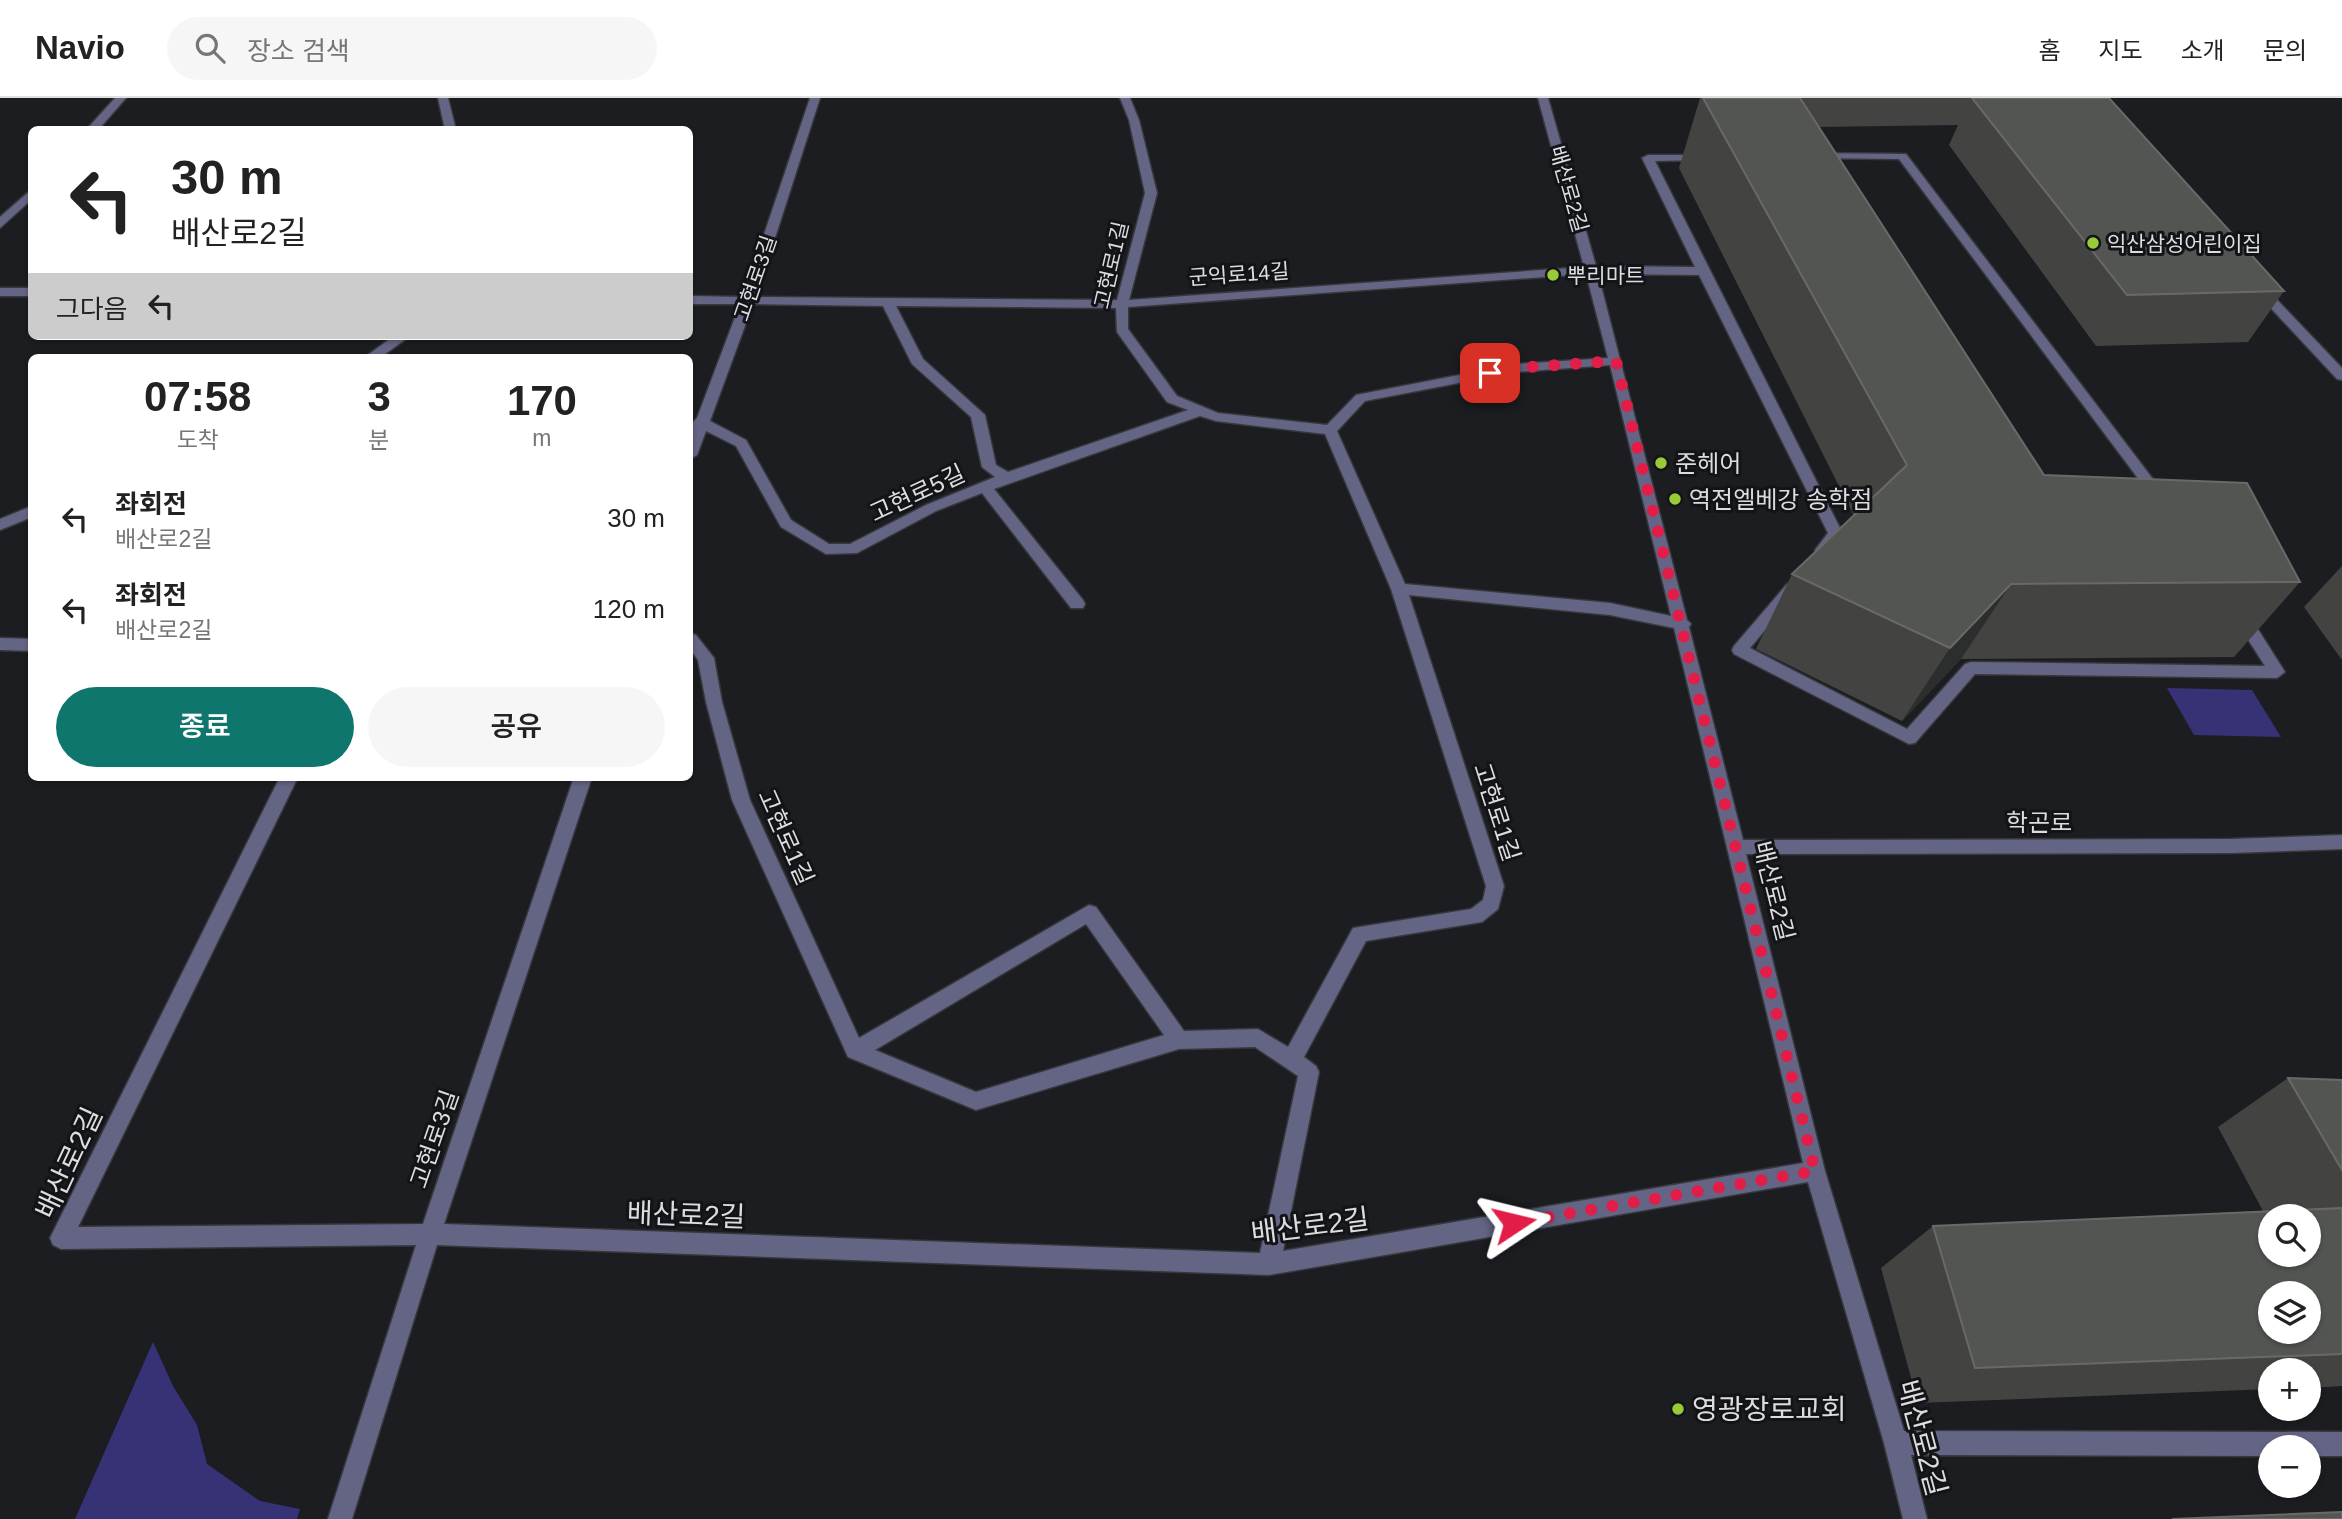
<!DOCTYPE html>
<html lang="ko">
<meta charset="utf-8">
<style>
:root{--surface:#fff;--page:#f6f6f6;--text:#222;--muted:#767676;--line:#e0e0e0;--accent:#0f766e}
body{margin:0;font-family:Arial,"Noto Sans KR",sans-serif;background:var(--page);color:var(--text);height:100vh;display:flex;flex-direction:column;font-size:26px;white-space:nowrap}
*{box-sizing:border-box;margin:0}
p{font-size:23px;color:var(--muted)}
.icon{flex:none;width:38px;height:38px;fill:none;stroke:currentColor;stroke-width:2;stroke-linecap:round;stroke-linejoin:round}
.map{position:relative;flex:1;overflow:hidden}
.side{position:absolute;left:28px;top:256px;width:665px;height:427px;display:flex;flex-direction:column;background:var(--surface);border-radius:10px;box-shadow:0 2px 5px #0004}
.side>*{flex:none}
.banner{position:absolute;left:28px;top:28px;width:665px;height:214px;border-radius:10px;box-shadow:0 2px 5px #0004;background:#fff;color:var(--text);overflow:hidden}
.controls{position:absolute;left:2258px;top:1106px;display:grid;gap:14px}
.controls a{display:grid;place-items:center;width:63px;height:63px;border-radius:50%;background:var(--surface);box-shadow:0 2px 5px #0004;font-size:35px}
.pin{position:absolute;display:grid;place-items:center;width:60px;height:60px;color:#fff;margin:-30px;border-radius:14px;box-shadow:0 4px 10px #0006}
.me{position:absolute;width:77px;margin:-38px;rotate:80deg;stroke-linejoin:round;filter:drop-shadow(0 0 5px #0008)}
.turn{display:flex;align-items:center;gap:24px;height:147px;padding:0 28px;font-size:32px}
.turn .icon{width:91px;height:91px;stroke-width:2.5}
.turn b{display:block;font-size:49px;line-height:60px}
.then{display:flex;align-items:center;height:66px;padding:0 28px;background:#0003;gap:14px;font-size:26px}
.eta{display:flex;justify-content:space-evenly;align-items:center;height:119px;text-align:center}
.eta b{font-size:42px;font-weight:600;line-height:49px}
.cta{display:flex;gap:14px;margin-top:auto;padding:14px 28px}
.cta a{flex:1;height:80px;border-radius:42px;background:var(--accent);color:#fff;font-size:28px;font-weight:600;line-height:80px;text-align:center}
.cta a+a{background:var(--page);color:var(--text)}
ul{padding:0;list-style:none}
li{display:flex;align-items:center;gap:21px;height:91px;padding:0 28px}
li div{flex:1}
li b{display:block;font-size:26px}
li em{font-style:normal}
header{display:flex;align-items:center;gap:42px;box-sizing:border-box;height:98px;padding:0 35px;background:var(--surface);border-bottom:2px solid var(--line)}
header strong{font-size:33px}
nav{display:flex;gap:38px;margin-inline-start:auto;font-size:24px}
.search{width:490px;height:63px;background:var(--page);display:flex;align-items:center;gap:18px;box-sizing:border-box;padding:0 24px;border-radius:38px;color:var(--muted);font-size:26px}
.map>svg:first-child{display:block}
</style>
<header>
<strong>Navio</strong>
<div class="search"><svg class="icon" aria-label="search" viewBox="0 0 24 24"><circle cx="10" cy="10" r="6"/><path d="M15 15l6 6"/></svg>장소 검색</div>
<nav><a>홈</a><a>지도</a><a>소개</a><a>문의</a></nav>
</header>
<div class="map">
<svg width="2342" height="1421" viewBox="0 0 2342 1421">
<rect width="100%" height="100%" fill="#1c1d21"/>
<g fill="#373176">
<path d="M 2167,590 L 2252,592 L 2281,639 L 2194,637 Z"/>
<path d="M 153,1244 L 173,1288 L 197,1327 L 207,1366 L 260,1403 L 300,1411 L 297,1421 L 75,1421 Z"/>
</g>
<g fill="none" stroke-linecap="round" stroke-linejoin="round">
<g stroke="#37383c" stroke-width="3">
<g id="minor">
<path d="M 115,0 L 126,0 L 98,32 L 86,32 Z"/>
<path d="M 438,0 L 448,0 L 456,32 L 445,32 Z"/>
<path d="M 810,0 L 820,0 L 756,199 L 1117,202 L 1145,95 L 1129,22 L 1120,0 L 1130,0 L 1139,22 L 1157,95 L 1129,202 L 1584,169 L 1538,0 L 1548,0 L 1596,168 L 1695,169 L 1642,60 L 1648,57 L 1708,57 L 1710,59 L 1704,62 L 1655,63 L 1843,436 L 1828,456 L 1818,456 L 1815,452 L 1828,435 L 1699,177 L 1598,176 L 1687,522 L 1691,526 L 1689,529 L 1743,742 L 2231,741 L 2342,737 L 2342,751 L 2231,755 L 1746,756 L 1825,1073 L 1904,1333 L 2342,1334 L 2342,1358 L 2308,1358 L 2308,1349 L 2270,1349 L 2270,1358 L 1911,1357 L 1927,1421 L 1903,1421 L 1884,1345 L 1808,1084 L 1269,1177 L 437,1147 L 352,1421 L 328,1421 L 416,1147 L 61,1151 L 53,1147 L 50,1140 L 280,679 L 298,679 L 78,1129 L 423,1126 L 574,679 L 592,679 L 444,1126 L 1260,1155 L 1298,978 L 1255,949 L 1179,951 L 976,1012 L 848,959 L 732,702 L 706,604 L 698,562 L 690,551 L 690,535 L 696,537 L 714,560 L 722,604 L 750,702 L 859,940 L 1089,807 L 1096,809 L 1184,933 L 1258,931 L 1288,949 L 1353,830 L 1471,811 L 1483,802 L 1486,788 L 1391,491 L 1325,336 L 1216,323 L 1200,318 L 994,391 L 1083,502 L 1085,506 L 1083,510 L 1071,510 L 982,395 L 936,413 L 857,455 L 826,456 L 781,429 L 736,348 L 706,333 L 697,357 L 690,361 L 693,324 L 697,320 L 740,206 L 690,206 L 690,198 L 743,199 ZM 1586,176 L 1608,260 L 1516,266 L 1361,296 L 1356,297 L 1327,327 L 1218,315 L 1177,298 L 1128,231 L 1128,209 ZM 753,206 L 883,208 L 912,266 L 971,319 L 982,369 L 995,379 L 926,407 L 850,446 L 829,446 L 791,422 L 746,342 L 710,323 ZM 896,208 L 1116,210 L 1117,234 L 1167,304 L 1188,312 L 1008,374 L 996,367 L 985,317 L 923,261 ZM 1610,267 L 1671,518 L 1610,505 L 1405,486 L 1337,333 L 1365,303 L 1516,274 ZM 1409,497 L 1610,517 L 1674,530 L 1803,1065 L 1283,1153 L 1319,974 L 1316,968 L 1304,959 L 1366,843 L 1482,824 L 1498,811 L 1504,788 ZM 1086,826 L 1164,937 L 976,994 L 875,952 Z"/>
<path d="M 1808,55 L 1906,56 L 2165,397 L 2167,400 L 2165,403 L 2155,403 L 1899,61 L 1812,60 L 1808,59 Z"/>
<path d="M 32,91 L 32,101 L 0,130 L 0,119 Z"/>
<path d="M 2258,185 L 2262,186 L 2342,270 L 2342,282 L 2337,281 L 2254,192 L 2252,189 Z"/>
<rect x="0" y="190" width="32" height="8"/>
<path d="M 394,238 L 410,238 L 381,259 L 365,259 Z"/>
<path d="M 32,408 L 32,419 L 0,432 L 0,421 Z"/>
<path d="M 1792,485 L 1797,486 L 1800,490 L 1797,494 L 1750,550 L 1907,631 L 1965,566 L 1971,564 L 2265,568 L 2233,518 L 2241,512 L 2247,514 L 2285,574 L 2277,580 L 1975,576 L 1915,645 L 1909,646 L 1734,556 L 1732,552 L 1734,548 L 1787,486 Z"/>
<path d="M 0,540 L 32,541 L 32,553 L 0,552 Z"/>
</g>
</g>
<use href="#minor" fill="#646585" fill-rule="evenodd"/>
</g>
<g fill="#434441">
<path d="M 1700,0 L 2109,0 L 2284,193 L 2248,244 L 2096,248 L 1949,47 L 1958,27 L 1818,29 L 2044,377 L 2300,484 L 2234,559 L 1961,561 L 1902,623 L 1756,551 L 1792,476 L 1854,418 L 1679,70 Z"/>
<path d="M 2342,468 L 2342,562 L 2304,509 Z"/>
<path d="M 2288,980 L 2342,982 L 2342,1288 L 2308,1290 L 2308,1272 L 2270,1272 L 2270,1291 L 1918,1305 L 1881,1170 L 1933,1128 L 2263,1113 L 2218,1029 Z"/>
</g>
<path fill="#2c2e2d" d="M 2011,486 L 1961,561 L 1902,623 L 1950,550 Z"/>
<g fill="#535552" stroke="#696a68" stroke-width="2" fill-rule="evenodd">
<path d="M 1703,0 L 1800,0 L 2044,377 L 2247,385 L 2300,484 L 2011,486 L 1950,550 L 1792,476 L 1907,367 Z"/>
<path d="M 1972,0 L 2109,0 L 2284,193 L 2127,197 Z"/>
<path d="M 2288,980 L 2342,982 L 2342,1072 Z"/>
<path d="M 2342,1110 L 2342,1256 L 1975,1270 L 1933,1128 ZM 2270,1118 L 2308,1118 L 2308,1157 L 2270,1157 ZM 2270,1195 L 2308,1195 L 2308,1234 L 2270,1234 Z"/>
<path d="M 2342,1414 L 2342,1421 L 2172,1421 Z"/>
</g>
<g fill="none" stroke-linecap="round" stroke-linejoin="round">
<path stroke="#e11d48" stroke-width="12" stroke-dasharray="0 21.6" d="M 1490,275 L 1516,270 L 1616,263 L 1815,1073 L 1514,1125"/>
</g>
<g fill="#98cb37" stroke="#131417" stroke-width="2.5">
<circle cx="2093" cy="145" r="7"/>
<circle cx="1553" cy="177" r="7"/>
<circle cx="1661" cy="365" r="7"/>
<circle cx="1675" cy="401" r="7"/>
<circle cx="1678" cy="1311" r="7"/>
</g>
<g text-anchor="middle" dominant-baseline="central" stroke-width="6" stroke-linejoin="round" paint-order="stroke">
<g font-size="21" fill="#dddde0" stroke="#131417">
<text transform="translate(1569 91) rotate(74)">배산로2길</text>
<text transform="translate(1111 167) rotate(-77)">고현로1길</text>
<text transform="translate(1239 176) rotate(-4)">군익로14길</text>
<text transform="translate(755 180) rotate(-71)">고현로3길</text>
</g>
<g font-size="21" fill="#dddde0" stroke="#131417" text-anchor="start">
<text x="2107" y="145">익산삼성어린이집</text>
<text x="1567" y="177">뿌리마트</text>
</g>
<g font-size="24" fill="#dddde0" stroke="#131417" text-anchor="start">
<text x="1675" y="365">준헤어</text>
<text x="1689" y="401">역전엘베강 송학점</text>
</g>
<g font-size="24" fill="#dddde0" stroke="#131417">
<text transform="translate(917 395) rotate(-25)">고현로5길</text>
<text transform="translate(1497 714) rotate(72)">고현로1길</text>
<text x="2039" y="724">학곤로</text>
<text transform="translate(786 739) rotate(66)">고현로1길</text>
<text transform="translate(1774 793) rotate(76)">배산로2길</text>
<text transform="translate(434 1041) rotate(-71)">고현로3길</text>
</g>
<g font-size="28" fill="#dddde0" stroke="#131417">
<text transform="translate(69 1065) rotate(-65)">배산로2길</text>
<text transform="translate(686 1117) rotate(2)">배산로2길</text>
<text transform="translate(1310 1128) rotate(-7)">배산로2길</text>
<text transform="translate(1922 1340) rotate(75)">배산로2길</text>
</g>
<g font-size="28" fill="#dddde0" stroke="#131417" text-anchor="start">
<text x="1692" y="1311">영광장로교회</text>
</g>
</g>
</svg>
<div class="controls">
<a><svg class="icon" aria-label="search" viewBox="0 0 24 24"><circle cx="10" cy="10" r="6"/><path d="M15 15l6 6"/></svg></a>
<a><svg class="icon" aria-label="layers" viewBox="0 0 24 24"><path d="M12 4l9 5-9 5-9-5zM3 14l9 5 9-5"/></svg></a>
<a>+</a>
<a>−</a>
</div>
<div class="pin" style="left:1490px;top:275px;background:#d93025"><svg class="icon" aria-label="arrive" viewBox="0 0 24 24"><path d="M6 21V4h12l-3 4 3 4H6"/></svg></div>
<svg class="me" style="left:1514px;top:1125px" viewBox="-20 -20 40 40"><path d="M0-17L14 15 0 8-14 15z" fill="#e11d48" stroke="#fff" stroke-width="4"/></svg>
<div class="banner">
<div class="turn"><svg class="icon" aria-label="left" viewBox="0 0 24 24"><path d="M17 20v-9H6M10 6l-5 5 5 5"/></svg><div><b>30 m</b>배산로2길</div></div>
<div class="then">그다음<svg class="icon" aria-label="left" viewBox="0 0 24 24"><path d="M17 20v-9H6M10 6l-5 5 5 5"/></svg></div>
</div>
<section class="side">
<div class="eta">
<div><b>07:58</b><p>도착</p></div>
<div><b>3</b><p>분</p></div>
<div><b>170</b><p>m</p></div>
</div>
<ul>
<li><svg class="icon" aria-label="left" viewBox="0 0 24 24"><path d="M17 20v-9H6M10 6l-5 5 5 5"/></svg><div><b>좌회전</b><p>배산로2길</p></div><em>30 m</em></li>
<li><svg class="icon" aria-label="left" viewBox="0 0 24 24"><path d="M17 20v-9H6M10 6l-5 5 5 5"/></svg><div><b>좌회전</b><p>배산로2길</p></div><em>120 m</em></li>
</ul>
<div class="cta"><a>종료</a><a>공유</a></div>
</section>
</div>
